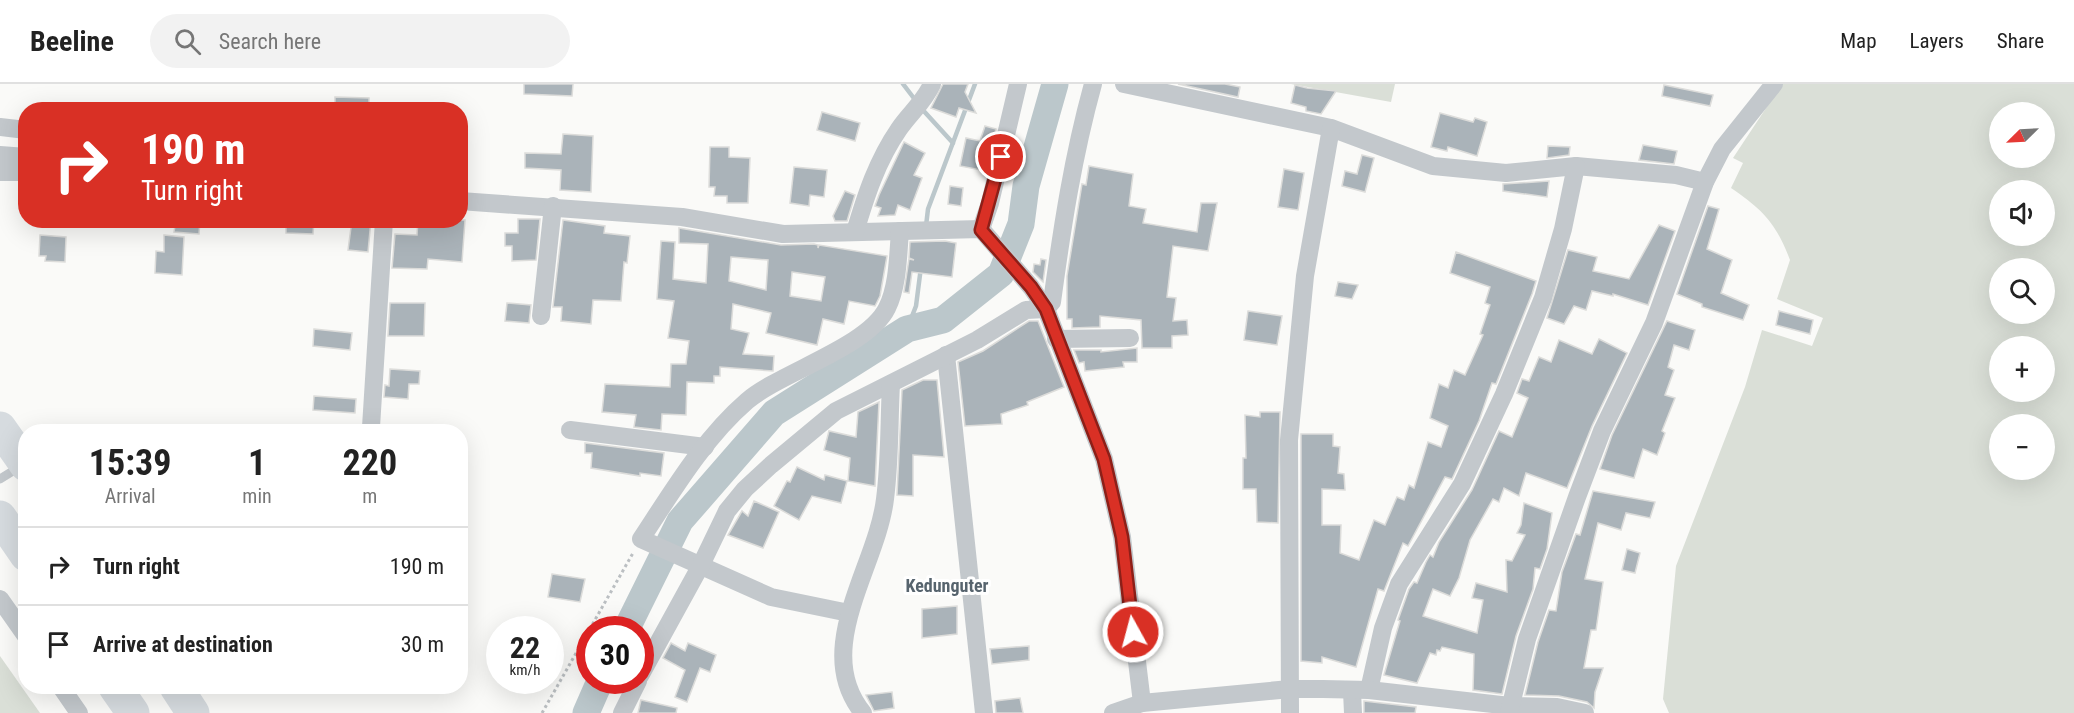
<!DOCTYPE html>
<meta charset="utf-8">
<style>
:root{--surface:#fff;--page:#f2f2f2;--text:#222;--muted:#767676;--line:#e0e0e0}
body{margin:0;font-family:"Roboto Condensed",sans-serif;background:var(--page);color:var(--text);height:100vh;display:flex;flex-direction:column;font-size:22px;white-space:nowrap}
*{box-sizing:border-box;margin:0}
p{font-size:20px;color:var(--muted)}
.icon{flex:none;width:33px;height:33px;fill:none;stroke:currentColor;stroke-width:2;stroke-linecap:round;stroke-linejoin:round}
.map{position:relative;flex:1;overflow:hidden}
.details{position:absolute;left:18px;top:340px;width:450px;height:270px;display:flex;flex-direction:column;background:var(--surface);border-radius:24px;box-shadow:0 6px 24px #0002}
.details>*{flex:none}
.banner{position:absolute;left:18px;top:18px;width:450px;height:126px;border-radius:24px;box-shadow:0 6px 24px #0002;background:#d93025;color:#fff;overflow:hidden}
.needle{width:39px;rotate:246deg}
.controls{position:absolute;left:1989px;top:18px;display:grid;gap:12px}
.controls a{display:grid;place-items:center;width:66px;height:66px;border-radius:50%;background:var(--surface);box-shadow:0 6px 24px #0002;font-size:30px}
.speed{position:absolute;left:486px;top:532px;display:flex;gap:12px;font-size:30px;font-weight:700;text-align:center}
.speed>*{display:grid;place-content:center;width:78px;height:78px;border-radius:50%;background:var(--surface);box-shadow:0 6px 24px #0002;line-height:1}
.speed small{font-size:15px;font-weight:400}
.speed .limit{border:9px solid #d22;background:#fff;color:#111}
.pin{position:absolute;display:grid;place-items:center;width:51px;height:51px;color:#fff;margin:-26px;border:3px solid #fff;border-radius:50%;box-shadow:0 2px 6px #0007}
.me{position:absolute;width:66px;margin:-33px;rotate:353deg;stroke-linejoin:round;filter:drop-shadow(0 0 4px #0008)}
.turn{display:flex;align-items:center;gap:21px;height:126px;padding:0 24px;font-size:27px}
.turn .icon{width:78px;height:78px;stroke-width:2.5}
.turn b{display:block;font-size:42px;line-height:51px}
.eta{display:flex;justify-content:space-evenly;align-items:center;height:102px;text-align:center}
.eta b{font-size:36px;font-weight:700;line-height:42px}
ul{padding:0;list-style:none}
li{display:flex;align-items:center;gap:18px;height:78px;padding:0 24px;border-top:2px solid var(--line)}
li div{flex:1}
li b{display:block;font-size:22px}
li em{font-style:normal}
header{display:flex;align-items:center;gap:36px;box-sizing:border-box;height:84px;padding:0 30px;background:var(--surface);border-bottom:2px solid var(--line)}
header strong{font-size:28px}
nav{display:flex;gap:33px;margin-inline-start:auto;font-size:21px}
.search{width:420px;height:54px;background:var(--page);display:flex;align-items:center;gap:15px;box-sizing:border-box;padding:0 21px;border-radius:33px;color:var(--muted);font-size:22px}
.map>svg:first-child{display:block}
</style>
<header>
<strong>Beeline</strong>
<div class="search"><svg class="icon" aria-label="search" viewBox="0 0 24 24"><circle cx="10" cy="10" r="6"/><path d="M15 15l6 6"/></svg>Search here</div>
<nav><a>Map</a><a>Layers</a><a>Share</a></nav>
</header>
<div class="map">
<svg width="2074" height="629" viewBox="0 0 2074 629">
<rect width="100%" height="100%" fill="#fafaf8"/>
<g fill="#dadfd7" fill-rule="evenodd">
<path d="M 1291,0 L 1395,0 L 1391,18 Z"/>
<path d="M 1782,0 L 2074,0 L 2074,629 L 1669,629 L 1663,615 L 1676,482 L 1745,303 L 1762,246 L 1812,262 L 1823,234 L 1777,215 L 1790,176 C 1776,139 1763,126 1731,104 L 1743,79 L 1733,74 ZM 2000,28 L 2044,28 L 2044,74 L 2000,74 ZM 2000,106 L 2044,106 L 2044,152 L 2000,152 ZM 2000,184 L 2044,184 L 2044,230 L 2000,230 ZM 2000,262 L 2044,262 L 2044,308 L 2000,308 ZM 2000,340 L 2044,340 L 2044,386 L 2000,386 Z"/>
<path d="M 0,572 L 40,629 L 0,629 Z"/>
</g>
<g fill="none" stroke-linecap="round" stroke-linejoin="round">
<g stroke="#bbc7cb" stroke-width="4.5">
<path d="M 903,0 L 916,17"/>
<path d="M 921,24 L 953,59"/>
<path d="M 926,142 L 928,125 L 975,0"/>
<path d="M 907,245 L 916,222 L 921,183"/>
</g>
<g stroke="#bbc7cb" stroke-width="27">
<path d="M 626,546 L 680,437 L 774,329 L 907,245 L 943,236 L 1001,190 L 1021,140 L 1026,102 L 1055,0"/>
<path d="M 586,629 L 600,597"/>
</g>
</g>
<g fill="#aab3b9" stroke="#dcdcda" stroke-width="1.5" fill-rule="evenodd">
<path d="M 524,0 L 573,0 L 572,12 L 524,10 Z"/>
<path d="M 943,0 L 968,0 L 965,8 L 976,29 L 959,24 L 956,33 L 931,24 Z"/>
<path d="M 1178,0 L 1225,0 L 1240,3 L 1238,13 Z"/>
<path d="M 1295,1 L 1307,4 L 1336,7 L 1321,30 L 1306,27 L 1306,23 L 1291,19 Z"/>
<path d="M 1664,1 L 1713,11 L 1710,22 L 1662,12 Z"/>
<path d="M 335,13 L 369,14 L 369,26 L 335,26 Z"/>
<path d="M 822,28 L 860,39 L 855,57 L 817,46 Z"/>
<path d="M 1440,29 L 1473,38 L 1475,34 L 1487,38 L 1477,72 L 1448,63 L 1447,67 L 1431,63 Z"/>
<path d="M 985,42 L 996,45 L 986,87 L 960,82 L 966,54 L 980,57 Z"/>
<path d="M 563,50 L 593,52 L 591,108 L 560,106 L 561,86 L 525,84 L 525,69 L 561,70 Z"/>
<path d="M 904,58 L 925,69 L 914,91 L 922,94 L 910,126 L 898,121 L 895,131 L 878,132 L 881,124 L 875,122 L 879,111 Z"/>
<path d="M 1643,61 L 1677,67 L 1674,80 L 1639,76 Z"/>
<path d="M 1548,62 L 1570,63 L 1569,71 L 1547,74 Z"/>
<path d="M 710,63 L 729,63 L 729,73 L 750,74 L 748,119 L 727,119 L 727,112 L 714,112 L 715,103 L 709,103 Z"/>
<path d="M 1362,71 L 1374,74 L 1365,108 L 1342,102 L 1345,87 L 1357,90 Z"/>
<path d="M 1089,82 L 1133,90 L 1129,122 L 1146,125 L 1143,139 L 1197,148 L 1201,119 L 1217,119 L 1208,167 L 1173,162 L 1167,213 L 1176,214 L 1173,237 L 1187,236 L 1188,251 L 1172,252 L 1172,264 L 1142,264 L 1141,236 L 1100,232 L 1100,243 L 1072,244 L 1072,235 L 1067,235 L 1067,192 L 1082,100 L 1086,101 Z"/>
<path d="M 794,83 L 827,86 L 824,113 L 810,111 L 809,122 L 790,119 Z"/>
<path d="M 1284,85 L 1304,89 L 1298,126 L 1278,123 Z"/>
<path d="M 1549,97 L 1547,113 L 1503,107 L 1503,100 Z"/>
<path d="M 950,102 L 963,104 L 961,122 L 948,120 Z"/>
<path d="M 845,107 L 855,111 L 847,137 L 835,137 L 833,132 Z"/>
<path d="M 1708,122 L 1719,125 L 1707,165 L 1732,176 L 1721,209 L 1749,221 L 1743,236 L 1702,223 L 1702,220 L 1677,210 Z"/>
<path d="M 518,135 L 540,135 L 536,176 L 512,177 L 512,162 L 505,162 L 505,149 L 518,149 Z"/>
<path d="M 176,136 L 200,136 L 199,150 L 174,148 Z"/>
<path d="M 286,136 L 314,136 L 313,150 L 286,149 Z"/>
<path d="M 352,136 L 371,136 L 368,168 L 348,166 Z"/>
<path d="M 418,136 L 465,136 L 462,178 L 428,175 L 427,185 L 392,184 L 395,150 L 417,151 Z"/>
<path d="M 563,136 L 605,142 L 604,149 L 630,152 L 627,179 L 624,178 L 621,217 L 593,216 L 591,240 L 561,237 L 562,223 L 553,223 Z"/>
<path d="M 1659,141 L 1675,147 L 1648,221 L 1613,210 L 1613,212 L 1592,207 L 1586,226 L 1574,222 L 1564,240 L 1547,234 L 1568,166 L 1597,173 L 1593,187 L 1629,195 Z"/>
<path d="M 679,144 L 781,161 L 814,160 L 818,161 L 818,164 L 819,161 L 887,172 L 880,212 L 875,222 L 849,217 L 844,240 L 823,235 L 817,261 L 766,249 L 771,229 L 733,220 L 731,245 L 749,249 L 743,270 L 774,272 L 773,287 L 720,283 L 720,292 L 714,292 L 714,299 L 687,298 L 686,331 L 662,330 L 661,346 L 634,343 L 636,331 L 602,328 L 605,300 L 670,303 L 671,280 L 686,280 L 689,257 L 668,254 L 674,217 L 657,215 L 661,157 L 675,158 L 673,195 L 706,199 L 708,160 L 679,159 ZM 731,173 L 768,176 L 766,206 L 729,197 ZM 792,188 L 825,193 L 821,217 L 790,212 Z"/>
<path d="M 40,151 L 66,153 L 65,178 L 45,177 L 46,172 L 39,172 Z"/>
<path d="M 164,151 L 184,153 L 182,191 L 155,189 L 156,167 L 164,168 Z"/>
<path d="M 945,157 L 956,159 L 952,193 L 912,188 L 909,209 L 904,208 L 909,175 L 914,176 L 909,174 L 910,158 Z"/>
<path d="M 1456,168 L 1536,197 L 1532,210 L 1496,300 L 1492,299 L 1479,337 L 1452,395 L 1445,393 L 1408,462 L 1403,459 L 1384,507 L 1378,505 L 1356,583 L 1322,573 L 1322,579 L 1301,577 L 1301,350 L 1333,350 L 1333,362 L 1340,363 L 1338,389 L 1344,390 L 1345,406 L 1322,405 L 1322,441 L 1341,441 L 1340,469 L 1359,476 L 1374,436 L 1385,441 L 1397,413 L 1404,416 L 1409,401 L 1414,404 L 1428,358 L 1441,363 L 1448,342 L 1430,334 L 1439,300 L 1448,304 L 1454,286 L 1465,291 L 1483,251 L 1480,250 L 1490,221 L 1485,219 L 1490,203 L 1450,189 Z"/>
<path d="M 1041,175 L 1046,176 L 1043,198 L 1033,188 L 1034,180 L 1040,181 Z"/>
<path d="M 1338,198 L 1358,201 L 1352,215 L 1335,212 Z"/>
<path d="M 390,219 L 425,219 L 424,252 L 388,252 Z"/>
<path d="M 507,219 L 531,221 L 529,239 L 505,237 Z"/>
<path d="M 1248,227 L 1282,232 L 1277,261 L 1244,256 Z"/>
<path d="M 1779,227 L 1813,236 L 1810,250 L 1776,241 Z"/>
<path d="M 1029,237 L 1038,237 L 1064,303 L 1027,318 L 1028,321 L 1001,330 L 1002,340 L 965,342 L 958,278 L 983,267 Z"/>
<path d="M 1667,237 L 1695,246 L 1689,266 L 1674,261 L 1668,283 L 1674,286 L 1665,311 L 1675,314 L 1662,347 L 1665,349 L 1657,371 L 1643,365 L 1634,394 L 1600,385 L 1612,351 Z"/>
<path d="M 314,245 L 352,249 L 350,266 L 313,262 Z"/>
<path d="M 1599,255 L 1627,269 L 1592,342 L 1567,404 L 1526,389 L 1519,412 L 1504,404 L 1499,418 L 1493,415 L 1470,456 L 1459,494 L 1450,512 L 1433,505 L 1423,532 L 1477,549 L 1483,516 L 1472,514 L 1476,499 L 1507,508 L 1506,476 L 1512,477 L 1525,451 L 1517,449 L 1521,441 L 1524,419 L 1552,429 L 1547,465 L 1540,485 L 1535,484 L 1533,505 L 1516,552 L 1502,610 L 1473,606 L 1474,570 L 1442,563 L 1440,567 L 1437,566 L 1436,571 L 1430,569 L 1417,599 L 1384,591 L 1400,537 L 1398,536 L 1409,505 L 1414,498 L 1417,499 L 1426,478 L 1430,471 L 1433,473 L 1439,458 L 1472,406 L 1499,347 L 1512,353 L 1528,314 L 1517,309 L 1522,295 L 1529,297 L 1539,273 L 1551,278 L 1559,256 L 1592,270 Z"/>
<path d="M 1137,264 L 1137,278 L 1123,278 L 1124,283 L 1085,287 L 1084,278 L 1079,279 L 1074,266 L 1101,266 L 1101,268 Z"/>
<path d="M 390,285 L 420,287 L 419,300 L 409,300 L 408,315 L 384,313 L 385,301 L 389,302 Z"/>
<path d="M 923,296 L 937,296 L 944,373 L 913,371 L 913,412 L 897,411 L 902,306 Z"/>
<path d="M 314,312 L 356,315 L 355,329 L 313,326 Z"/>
<path d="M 879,318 L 875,402 L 848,397 L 850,374 L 824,366 L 829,347 L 856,353 L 858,328 Z"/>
<path d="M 1260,328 L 1280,328 L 1278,439 L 1257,438 L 1256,405 L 1243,405 L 1243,374 L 1246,374 L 1245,331 L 1260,333 Z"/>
<path d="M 585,359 L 664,369 L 661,392 L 640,389 L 640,392 L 591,384 L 592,369 L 585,369 Z"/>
<path d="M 797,383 L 824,396 L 825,391 L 847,397 L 841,419 L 812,412 L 799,436 L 774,422 L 787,397 L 790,398 Z"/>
<path d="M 1593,407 L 1655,418 L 1650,434 L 1626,429 L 1621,446 L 1598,439 L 1585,495 L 1603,498 L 1596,546 L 1591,546 L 1584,584 L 1603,584 L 1595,608 L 1594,624 L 1587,618 L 1559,612 L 1525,611 L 1538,558 L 1549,526 L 1556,527 L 1562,488 L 1576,450 L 1580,451 Z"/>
<path d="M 754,417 L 779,428 L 763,464 L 728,451 L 742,427 L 748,432 Z"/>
<path d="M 1627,465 L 1640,469 L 1635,489 L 1622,486 Z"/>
<path d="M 552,490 L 585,495 L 580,518 L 548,513 Z"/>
<path d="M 957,522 L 957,550 L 922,554 L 922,525 Z"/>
<path d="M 671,559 L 685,567 L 688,559 L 716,571 L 710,588 L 700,584 L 687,618 L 675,613 L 685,586 L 663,574 Z"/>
<path d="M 1029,562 L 1029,576 L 992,580 L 990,565 Z"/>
<path d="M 892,608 L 894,624 L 874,627 L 866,611 Z"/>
<path d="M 1020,614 L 1023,629 L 996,629 L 995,617 Z"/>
<path d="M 641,616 L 677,624 L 676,629 L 638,629 Z"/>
<path d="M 1364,617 L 1416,623 L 1415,629 L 1364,629 Z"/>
</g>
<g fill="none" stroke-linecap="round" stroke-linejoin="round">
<path stroke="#bbbfc2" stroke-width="3" stroke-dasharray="3 3" stroke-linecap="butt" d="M 542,629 L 633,469"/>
<path stroke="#c3c8cc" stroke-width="9" d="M 0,395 L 21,382"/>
<g stroke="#c3c8cc" stroke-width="18">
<path d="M 1124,0 L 1331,44 L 1433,82 L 1506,89 L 1576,82 L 1676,91 L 1705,98"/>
<path d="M 0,43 L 26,46"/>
<path d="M 0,71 L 26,73"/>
<path d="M 0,88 L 26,88"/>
<path d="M 460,117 L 682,133 L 783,150 L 981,145 L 1031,203 L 1046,225 L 1104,375 L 1122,453 L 1142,619"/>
<path d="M 981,145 L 990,119 L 1018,0"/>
<path d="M 855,148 C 866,111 877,77 899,45 C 910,29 924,18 932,0"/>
<path d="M 541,232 L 553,122"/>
<path d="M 1056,255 L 1130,254"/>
<path d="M 946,271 L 984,629"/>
<path d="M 371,343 L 384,136"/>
<path d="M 570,346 L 705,363"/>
<path d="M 0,515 L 26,552"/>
<path d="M 849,529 L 771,513 L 641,455 C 672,408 704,354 747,317 C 781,288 868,263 887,224 C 898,202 898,171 900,147"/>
<path d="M 640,592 L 701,481 L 727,427 L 745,405 L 771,381 L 836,327 L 977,256 L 1026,226 L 1046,225 L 1052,218 C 1062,144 1073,72 1093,0"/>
<path d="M 61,603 L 79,629"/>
<path d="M 1369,606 L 1383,544 L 1399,500 L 1462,400 L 1504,310 L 1543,214 L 1563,145 L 1576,82"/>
<path d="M 1352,607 L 1353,629"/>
<path d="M 622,629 L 638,597"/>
<path d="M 863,629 C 811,565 877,483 885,415 C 890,377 889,338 891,300"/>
<path d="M 1113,629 L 1142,619 L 1290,605 L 1323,605 L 1369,606 L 1510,622 L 1557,623 L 1585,629"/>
<path d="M 1290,629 L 1289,356 L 1305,192 L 1331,44"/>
<path d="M 1509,629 L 1527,555 L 1577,413 L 1602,347 L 1654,239 L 1705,98 L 1722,65 L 1774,0"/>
</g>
<g stroke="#d6dbdf" stroke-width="33">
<path d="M 0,344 L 26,381"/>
<path d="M 0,433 L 26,471"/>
<path d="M 115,603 L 133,629"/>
<path d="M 176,603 L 193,629"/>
</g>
</g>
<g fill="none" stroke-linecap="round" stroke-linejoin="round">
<g stroke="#8d1f18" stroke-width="15">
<path id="route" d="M 1001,73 L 981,146 L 1031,203 L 1046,225 L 1104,375 L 1122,453 L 1133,548"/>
</g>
<use href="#route" stroke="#d93025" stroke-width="10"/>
</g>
<g text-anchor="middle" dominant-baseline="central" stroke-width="6" stroke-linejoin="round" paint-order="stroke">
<g font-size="18" font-weight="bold" fill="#57646e" stroke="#fff">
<text x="947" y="501">Kedunguter</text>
</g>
</g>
</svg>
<div class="controls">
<a><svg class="needle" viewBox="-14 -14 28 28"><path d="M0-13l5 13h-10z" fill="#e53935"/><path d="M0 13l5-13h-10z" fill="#767676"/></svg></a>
<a><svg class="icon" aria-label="sound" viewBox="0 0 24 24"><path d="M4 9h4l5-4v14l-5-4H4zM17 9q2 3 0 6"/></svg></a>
<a><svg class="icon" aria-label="search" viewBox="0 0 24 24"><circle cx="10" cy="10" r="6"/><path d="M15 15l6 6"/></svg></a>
<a>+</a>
<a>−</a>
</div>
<div class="speed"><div>22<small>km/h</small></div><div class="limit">30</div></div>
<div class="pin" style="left:1001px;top:73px;background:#d93025"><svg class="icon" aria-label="arrive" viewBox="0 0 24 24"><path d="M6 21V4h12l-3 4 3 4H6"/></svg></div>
<svg class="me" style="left:1133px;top:548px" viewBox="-20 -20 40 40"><circle r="17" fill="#d93025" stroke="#fff" stroke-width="3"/><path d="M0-11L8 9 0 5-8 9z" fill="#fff"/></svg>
<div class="banner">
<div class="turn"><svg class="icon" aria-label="right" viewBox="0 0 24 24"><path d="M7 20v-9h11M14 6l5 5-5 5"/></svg><div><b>190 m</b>Turn right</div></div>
</div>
<section class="details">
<div class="eta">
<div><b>15:39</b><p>Arrival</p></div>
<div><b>1</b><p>min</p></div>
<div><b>220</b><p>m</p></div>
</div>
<ul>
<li><svg class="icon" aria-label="right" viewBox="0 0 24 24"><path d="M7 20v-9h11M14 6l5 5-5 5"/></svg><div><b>Turn right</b></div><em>190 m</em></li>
<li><svg class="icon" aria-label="arrive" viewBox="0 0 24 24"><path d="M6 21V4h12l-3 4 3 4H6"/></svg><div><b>Arrive at destination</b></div><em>30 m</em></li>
</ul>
</section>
</div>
